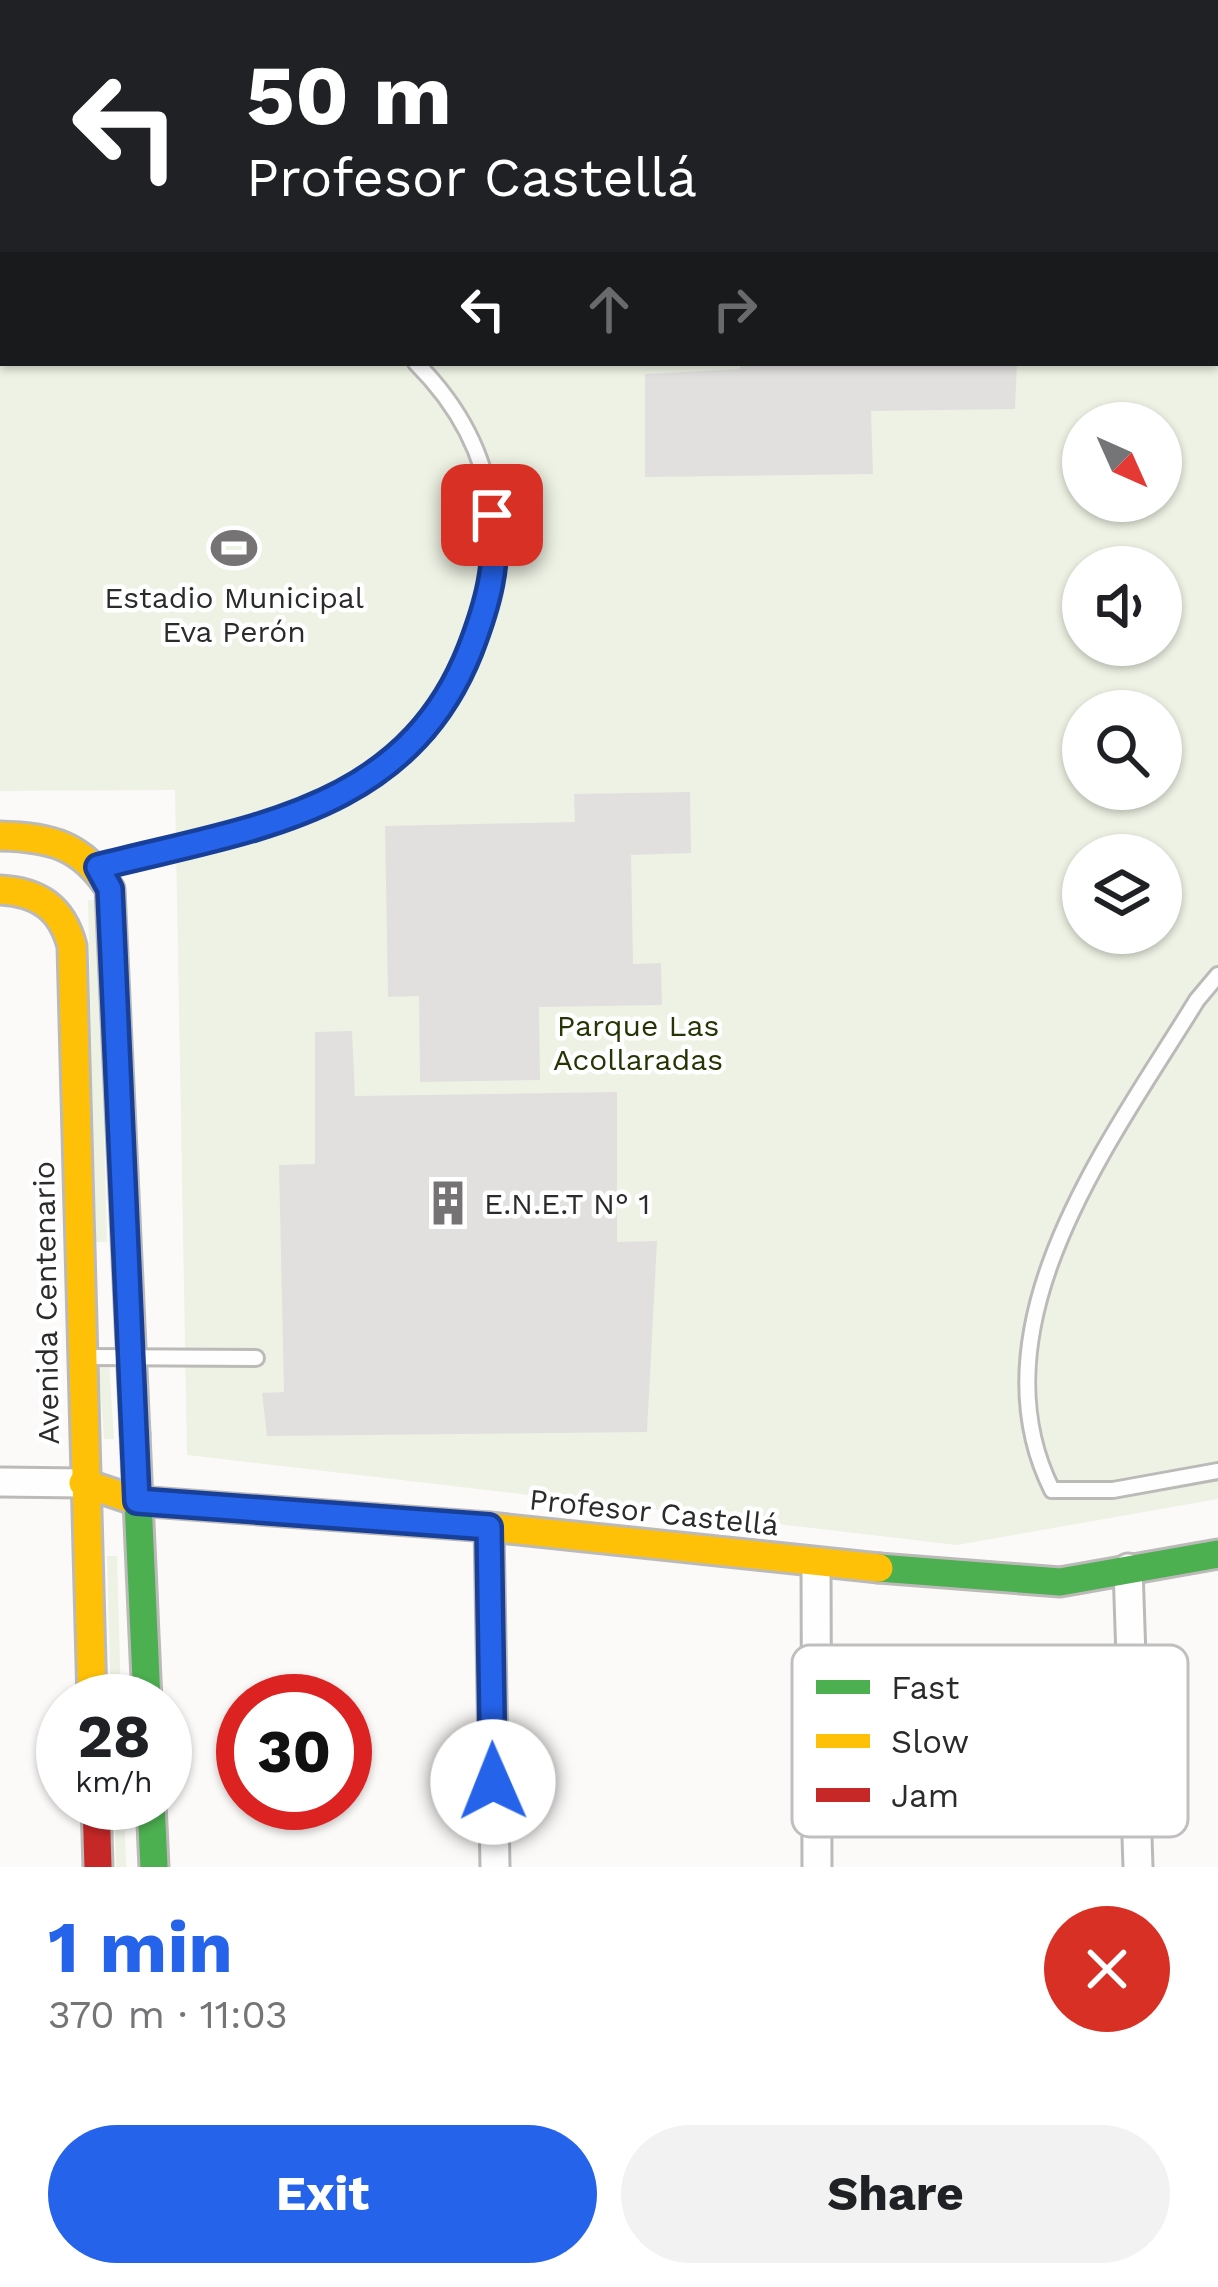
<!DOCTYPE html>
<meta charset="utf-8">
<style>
:root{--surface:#fff;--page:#f2f2f2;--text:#202124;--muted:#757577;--accent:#2563eb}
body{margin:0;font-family:"Work Sans",sans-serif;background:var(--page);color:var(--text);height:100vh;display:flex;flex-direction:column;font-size:45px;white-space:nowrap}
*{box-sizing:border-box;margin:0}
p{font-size:39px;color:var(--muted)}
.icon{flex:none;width:66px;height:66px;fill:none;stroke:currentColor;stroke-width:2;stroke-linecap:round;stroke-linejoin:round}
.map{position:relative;height:1867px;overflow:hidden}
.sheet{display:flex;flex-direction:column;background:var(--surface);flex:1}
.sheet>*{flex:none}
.top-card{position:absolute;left:0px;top:0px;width:1218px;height:366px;box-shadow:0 3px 9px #0004;background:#202124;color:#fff;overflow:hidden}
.needle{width:78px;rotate:135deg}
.buttons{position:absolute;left:1062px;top:402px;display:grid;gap:24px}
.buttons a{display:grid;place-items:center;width:120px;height:120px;border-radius:50%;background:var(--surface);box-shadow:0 3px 9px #0004;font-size:60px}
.speed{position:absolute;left:36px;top:1674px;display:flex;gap:24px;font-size:60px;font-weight:700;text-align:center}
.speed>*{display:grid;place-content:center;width:156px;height:156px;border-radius:50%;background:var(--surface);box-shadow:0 3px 9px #0004;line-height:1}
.speed small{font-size:30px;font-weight:400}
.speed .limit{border:18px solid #d22;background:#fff;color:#111}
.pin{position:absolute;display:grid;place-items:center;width:102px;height:102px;color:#fff;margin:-51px;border-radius:24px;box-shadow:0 6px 18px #0006}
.me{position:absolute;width:132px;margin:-66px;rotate:359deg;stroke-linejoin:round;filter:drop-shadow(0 0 9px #0008)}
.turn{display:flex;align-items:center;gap:42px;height:252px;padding:0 48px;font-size:54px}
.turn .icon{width:156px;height:156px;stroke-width:2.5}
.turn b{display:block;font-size:84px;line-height:102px}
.lanes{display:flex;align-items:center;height:114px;padding:0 48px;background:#0003;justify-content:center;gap:60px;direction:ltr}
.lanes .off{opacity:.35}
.round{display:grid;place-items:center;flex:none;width:126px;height:126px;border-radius:63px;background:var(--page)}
.summary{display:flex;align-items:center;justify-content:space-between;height:204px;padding:0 48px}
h1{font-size:72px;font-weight:700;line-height:90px;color:var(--accent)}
.primary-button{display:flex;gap:24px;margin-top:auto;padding:24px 48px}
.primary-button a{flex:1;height:138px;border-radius:72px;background:var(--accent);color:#fff;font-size:48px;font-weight:700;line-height:138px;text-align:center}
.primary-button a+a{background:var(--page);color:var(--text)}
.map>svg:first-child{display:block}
</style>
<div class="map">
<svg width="1218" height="1867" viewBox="0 0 1218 1867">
<rect width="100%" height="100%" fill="#fcfaf9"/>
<g fill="#edf2e4" fill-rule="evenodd">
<path d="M 0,0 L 1218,0 L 1218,1499 L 957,1545 L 187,1455 L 175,790 L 0,791 ZM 3,3 L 1215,3 L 1215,363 L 3,363 ZM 1083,423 L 1161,423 L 1161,501 L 1083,501 ZM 1083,567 L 1161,567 L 1161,645 L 1083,645 ZM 1083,711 L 1161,711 L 1161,789 L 1083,789 ZM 1083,855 L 1161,855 L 1161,933 L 1083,933 Z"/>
<path d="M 88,900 L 98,900 L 107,1242 L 96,1242 Z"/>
<path d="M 99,1363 L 109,1363 L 114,1439 L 104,1439 Z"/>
<path d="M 107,1556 L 117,1556 L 121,1701 L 111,1701 Z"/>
<path d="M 114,1803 L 124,1803 L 126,1867 L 116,1867 Z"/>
</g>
<g fill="#e1e0df">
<path d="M 740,363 L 1017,363 L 1015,409 L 871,411 L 873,474 L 645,477 L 645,374 L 740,369 Z"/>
<path d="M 690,792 L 691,853 L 631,855 L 633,964 L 661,963 L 662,1005 L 539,1007 L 540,1080 L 420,1082 L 419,996 L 388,997 L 385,826 L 575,822 L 574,794 Z"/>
<path d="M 352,1031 L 355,1096 L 617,1092 L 617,1242 L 657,1241 L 647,1432 L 267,1436 L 262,1393 L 284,1392 L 279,1165 L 315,1164 L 315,1032 Z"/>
</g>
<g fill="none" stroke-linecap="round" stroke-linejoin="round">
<g stroke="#bbbab9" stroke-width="20">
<g id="lane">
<path d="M 201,3 L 203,0"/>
<path d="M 102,866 C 193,842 300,829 379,774 C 408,754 427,726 445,698 C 514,584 513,460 416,363"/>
<path d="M 1218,975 L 1197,1000 C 1113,1137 969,1324 1052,1490 L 1113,1490 L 1218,1471"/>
<path d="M 87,1357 L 256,1358"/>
</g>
</g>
<g stroke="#bbbab9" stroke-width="33">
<g id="street">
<path d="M 0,1482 L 83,1483"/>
<path d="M 489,1527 L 495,1867"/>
<path d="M 816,1563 L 817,1867"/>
<path d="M 1128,1568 L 1138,1867"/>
</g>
</g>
<g stroke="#bbbab9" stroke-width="33">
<g id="fast">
<path d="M 0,243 L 3,243"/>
<path d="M 135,1434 L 147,1701"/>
<path d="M 879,1568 L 1060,1582 L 1218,1554"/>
<path d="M 151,1803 L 154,1867"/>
</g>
</g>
<g stroke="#bbbab9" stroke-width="33">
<g id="slow">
<path d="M 1215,154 L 1218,154"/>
<path d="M 0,836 C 50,837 82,845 110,889 L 135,1434"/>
<path d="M 0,890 C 39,892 62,908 72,946 L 92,1701"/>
<path d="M 83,1483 L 137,1501 L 489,1527 L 879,1568"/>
</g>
</g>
<g stroke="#bbbab9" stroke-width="33">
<g id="jam">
<path d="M 0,167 L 3,167"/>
<path d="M 1215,220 L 1218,220"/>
<path d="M 96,1803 L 98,1867"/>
</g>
</g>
<g stroke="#d8d7d7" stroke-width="6" stroke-dasharray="6 6" stroke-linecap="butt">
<path d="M 78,0 L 78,3"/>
<path d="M 0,91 L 3,93"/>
</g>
<use href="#lane" stroke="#fffefe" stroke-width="14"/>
<use href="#street" stroke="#fffefe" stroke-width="27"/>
<use href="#fast" stroke="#4caf50" stroke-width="27"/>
<use href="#slow" stroke="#ffc107" stroke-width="27"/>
<use href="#jam" stroke="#c62828" stroke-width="27"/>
</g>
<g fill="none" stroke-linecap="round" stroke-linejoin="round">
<g stroke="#184099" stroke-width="30">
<path id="route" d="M 492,515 C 500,562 487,606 470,650 C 405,814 249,828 98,867 L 110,889 L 137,1501 L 489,1527 L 493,1782"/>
</g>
<use href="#route" stroke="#2563eb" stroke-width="21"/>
</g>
<defs>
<g id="stadium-bare" transform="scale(3.6)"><path d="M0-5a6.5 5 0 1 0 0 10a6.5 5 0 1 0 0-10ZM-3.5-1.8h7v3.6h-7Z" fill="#757373" stroke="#fff" stroke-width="2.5" paint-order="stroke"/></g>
<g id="building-bare" transform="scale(3.6)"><path d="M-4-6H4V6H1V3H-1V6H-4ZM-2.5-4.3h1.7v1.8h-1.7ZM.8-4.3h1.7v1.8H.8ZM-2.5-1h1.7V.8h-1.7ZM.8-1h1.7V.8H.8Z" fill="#757373" stroke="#fff" stroke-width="2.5" paint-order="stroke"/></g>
</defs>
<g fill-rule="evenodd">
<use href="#stadium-bare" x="234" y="548"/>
<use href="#building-bare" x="448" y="1203"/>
</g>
<g text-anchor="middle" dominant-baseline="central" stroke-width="9" stroke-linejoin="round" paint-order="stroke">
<g font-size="30" fill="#2c2b2b" stroke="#fff">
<text x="234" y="597">Estadio Municipal<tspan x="234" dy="34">Eva Perón</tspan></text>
<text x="484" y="1203" text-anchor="start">E.N.E.T N° 1</text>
</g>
<g font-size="30" fill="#263505" stroke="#fff">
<text x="638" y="1025">Parque Las<tspan x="638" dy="34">Acollaradas</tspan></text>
</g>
<g font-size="30" fill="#2c2b2b" stroke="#fff">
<text transform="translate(46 1303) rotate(-91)">Avenida Centenario</text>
<text transform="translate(654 1512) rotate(6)">Profesor Castellá</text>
</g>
</g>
<rect x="792" y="1645" width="396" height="192" rx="18" fill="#fff" stroke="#c0bfbf" stroke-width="3"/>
<rect x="816" y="1680" width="54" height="14" fill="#4caf50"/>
<rect x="816" y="1734" width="54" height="14" fill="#ffc107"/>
<rect x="816" y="1788" width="54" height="14" fill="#c62828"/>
<g font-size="33" fill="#2c2b2b">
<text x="891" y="1699">Fast</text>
<text x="891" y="1753">Slow</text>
<text x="891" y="1807">Jam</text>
</g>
</svg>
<div class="buttons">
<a><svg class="needle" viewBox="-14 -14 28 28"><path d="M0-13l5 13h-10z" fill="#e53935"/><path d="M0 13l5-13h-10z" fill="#757577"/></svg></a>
<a><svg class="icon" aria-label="sound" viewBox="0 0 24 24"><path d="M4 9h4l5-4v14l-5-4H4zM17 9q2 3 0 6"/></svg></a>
<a><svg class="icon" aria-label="search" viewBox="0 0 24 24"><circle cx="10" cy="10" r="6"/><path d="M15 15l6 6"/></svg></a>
<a><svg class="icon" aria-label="layers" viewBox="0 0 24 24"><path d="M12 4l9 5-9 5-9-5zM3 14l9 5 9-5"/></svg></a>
</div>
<div class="speed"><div>28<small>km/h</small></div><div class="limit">30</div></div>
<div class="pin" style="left:492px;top:515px;background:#d93025"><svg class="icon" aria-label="arrive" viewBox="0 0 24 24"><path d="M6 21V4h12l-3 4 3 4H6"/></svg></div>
<svg class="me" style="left:493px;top:1782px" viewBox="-20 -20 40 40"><circle r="19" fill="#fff"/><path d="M0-13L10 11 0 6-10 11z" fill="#2563eb"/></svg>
<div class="top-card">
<div class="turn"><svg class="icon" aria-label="left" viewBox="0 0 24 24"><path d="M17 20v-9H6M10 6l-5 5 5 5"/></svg><div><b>50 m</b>Profesor Castellá</div></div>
<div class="lanes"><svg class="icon" aria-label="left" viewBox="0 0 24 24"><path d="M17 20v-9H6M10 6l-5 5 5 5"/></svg><svg class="icon off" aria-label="ahead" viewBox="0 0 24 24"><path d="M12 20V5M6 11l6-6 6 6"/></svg><svg class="icon off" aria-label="right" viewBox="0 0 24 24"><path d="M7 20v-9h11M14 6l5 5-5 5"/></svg></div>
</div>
</div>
<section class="sheet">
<div class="summary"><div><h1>1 min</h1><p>370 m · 11:03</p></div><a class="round" style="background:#d93025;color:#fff"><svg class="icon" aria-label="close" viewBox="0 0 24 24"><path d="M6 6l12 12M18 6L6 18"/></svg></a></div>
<div class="primary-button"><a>Exit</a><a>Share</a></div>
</section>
